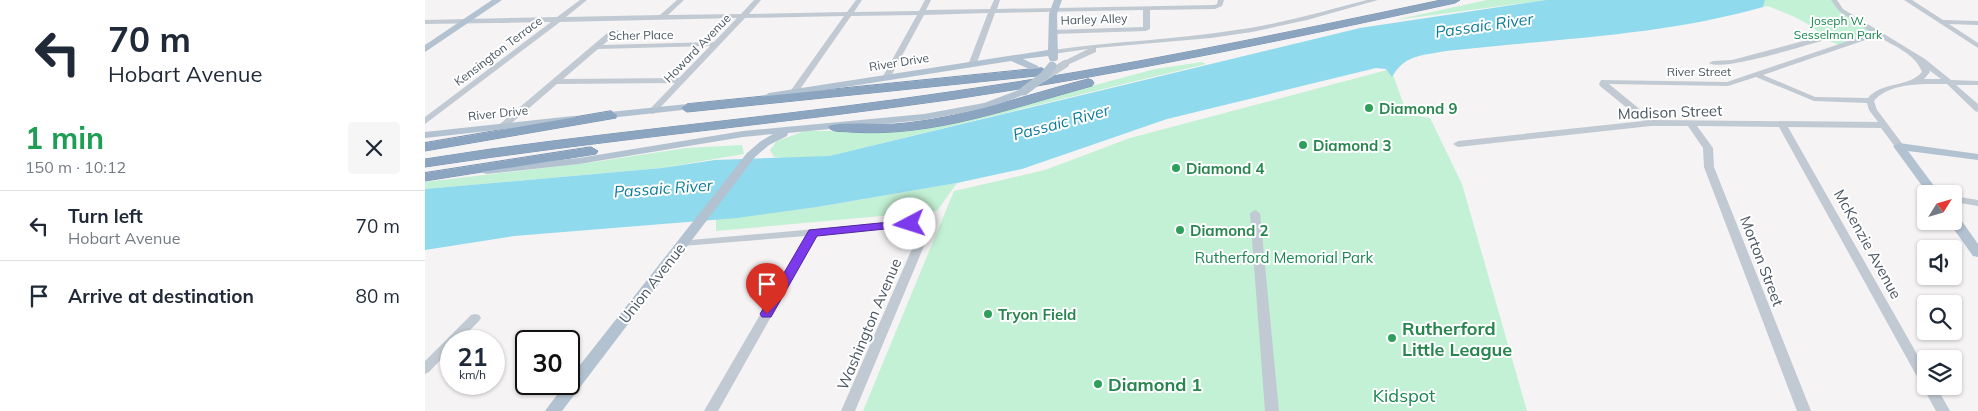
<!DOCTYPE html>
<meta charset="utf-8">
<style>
:root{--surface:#fff;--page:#f6f6f7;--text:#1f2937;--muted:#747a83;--line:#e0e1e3}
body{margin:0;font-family:Mulish,sans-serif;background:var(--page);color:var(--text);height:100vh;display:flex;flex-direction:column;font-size:19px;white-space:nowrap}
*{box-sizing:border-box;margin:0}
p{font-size:16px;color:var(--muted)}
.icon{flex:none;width:28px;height:28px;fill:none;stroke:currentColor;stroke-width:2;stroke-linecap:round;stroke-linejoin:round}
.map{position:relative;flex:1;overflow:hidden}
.details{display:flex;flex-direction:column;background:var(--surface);width:425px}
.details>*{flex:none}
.banner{background:#fff;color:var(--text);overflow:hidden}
.needle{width:32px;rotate:53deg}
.fabs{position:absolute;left:1492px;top:185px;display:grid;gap:10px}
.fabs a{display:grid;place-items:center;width:45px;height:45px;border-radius:5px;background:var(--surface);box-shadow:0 1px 4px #0004;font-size:25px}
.speed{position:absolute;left:15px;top:330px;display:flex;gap:10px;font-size:25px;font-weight:700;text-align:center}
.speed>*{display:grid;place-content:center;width:65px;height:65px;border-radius:50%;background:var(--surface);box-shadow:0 1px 4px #0004;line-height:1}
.speed small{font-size:12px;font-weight:400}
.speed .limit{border:2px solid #111;border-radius:8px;background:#fff;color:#111}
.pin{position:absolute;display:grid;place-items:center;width:42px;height:42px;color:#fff;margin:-51px -21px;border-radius:50% 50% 50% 0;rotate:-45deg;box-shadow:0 0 5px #0007}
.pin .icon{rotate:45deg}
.me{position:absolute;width:55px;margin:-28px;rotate:265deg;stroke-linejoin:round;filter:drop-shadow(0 0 4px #0008)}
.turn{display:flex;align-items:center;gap:18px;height:105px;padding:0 25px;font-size:22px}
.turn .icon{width:65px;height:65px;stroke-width:2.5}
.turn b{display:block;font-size:35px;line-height:42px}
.round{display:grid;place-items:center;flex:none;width:52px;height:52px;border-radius:5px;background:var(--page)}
.overview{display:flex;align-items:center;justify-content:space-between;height:85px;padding:0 25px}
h1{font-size:30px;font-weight:700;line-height:38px;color:#1e9e55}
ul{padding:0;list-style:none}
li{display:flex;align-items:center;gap:15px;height:70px;padding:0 25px;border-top:1px solid var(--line)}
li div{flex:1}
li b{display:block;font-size:19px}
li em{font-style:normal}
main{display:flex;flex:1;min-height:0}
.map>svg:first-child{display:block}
</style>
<main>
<section class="details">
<div class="banner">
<div class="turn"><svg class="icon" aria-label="left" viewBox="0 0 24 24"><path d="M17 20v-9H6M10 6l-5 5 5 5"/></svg><div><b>70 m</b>Hobart Avenue</div></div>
</div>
<div class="overview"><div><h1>1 min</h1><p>150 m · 10:12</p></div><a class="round"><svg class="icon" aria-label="close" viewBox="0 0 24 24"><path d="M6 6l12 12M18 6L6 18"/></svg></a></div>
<ul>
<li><svg class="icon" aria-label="left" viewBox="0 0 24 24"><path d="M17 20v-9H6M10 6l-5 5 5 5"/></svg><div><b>Turn left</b><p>Hobart Avenue</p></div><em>70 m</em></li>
<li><svg class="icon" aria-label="arrive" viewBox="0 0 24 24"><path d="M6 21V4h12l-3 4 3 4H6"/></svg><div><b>Arrive at destination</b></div><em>80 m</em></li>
</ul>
</section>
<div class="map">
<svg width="1553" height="411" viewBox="0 0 1553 411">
<rect width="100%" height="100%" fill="#f5f3f3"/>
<g fill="#c3f1d5">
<path d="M 1062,0 L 1121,0 L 970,20 Z"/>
<path d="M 1340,0 L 1408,0 L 1409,3 L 1454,33 L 1414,45 L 1397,38 C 1392,24 1357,12 1343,6 L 1338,7 Z"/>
<path d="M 777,62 L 781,64 L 404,156 L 370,159 L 349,157 L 345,150 L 352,141 L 380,131 L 448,131 L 581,109 L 730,69 Z"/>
<path d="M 966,69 L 982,114 L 1005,118 L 1037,184 L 1102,411 L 438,411 L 529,191 L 620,170 L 705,138 Z"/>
<path d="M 317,145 L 319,154 L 237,168 L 0,189 L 0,182 L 169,162 L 261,148 Z"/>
<path d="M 532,183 L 512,211 L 291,231 L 291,219 L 392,207 Z"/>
</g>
<path fill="#90daee" d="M 1121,0 L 1340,0 L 1338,7 C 1236,36 1127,39 1021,51 C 997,56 980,54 967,77 L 961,69 L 951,68 L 742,119 L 597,169 L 532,183 L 392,207 L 312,218 L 89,236 L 0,250 L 0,189 L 237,168 L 290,160 L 404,156 L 935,28 Z"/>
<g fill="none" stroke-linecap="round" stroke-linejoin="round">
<g stroke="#7690ad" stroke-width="1">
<g id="highway">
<path d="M 1016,0 L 1035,0 L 1030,3 C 864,39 698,74 530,99 C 354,124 176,140 0,167 L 0,159 L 66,149 C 221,128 377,114 531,91 C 694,68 855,34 1016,0 Z"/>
<path d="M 617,68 L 623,72 L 621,75 L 262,112 L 256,108 L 262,104 Z"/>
<path d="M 663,79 L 667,80 L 669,83 L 667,86 C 589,107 507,138 425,132 C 418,131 408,133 403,127 C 408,121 459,125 470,124 C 536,119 599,95 663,79 Z"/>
<path d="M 186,111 L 192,115 L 191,118 L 0,151 L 0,143 Z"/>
<path d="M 166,147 L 173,151 L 171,154 L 0,181 L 0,173 Z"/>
</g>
</g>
<g fill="#c1cad2" fill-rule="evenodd">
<path d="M 155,0 L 162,0 L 141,17 L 235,15 L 252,0 L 259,0 L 243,15 L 316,14 L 329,0 L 336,0 L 324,14 L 422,12 L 431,0 L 437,0 L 429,12 L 494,11 L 500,0 L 506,0 L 501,10 L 565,9 L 569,0 L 575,0 L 572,9 L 789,5 L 792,4 L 793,0 L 799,0 L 797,6 L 790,9 L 725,10 L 725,29 L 721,31 L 628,34 L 624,32 L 628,30 L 718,27 L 718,10 L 570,13 L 551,65 L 547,67 L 543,65 L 563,13 L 499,15 L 465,78 L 461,80 L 457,78 L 492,15 L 426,16 L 371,95 L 368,95 L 364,93 L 419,16 L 320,18 L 230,113 L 227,114 L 223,111 L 250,83 L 132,84 L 81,128 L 75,128 L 74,126 L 75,124 L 187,29 L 194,31 L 178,45 L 289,42 L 312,18 L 135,22 L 0,124 L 0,117 L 126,22 L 0,24 L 0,20 L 132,17 ZM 285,46 L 254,78 L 138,79 L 173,49 Z"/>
<path d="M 942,0 L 953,0 L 882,20 L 827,32 L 786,38 L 671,48 L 671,52 L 640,66 L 637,66 L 637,62 L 663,49 L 628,54 L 624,52 L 628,50 C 689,41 751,40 811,30 C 856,24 899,11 942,0 Z"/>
<path d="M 1406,0 L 1412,0 L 1418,9 L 1500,59 L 1526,80 L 1553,81 L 1553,85 L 1531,85 L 1553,104 L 1553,112 L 1550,111 L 1522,84 C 1500,84 1464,82 1449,101 L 1452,110 L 1479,146 L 1474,149 L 1471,148 L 1456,128 L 1363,127 L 1501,370 L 1501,386 L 1511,386 L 1525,411 L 1511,411 L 1354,127 L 1272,126 L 1288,148 L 1289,167 L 1386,411 L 1372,411 L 1279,167 L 1278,148 L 1263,126 L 1226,126 L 1033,147 L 1028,144 L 1033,141 L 1218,121 L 1175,86 L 1174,84 L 1176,80 L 1302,82 L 1447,33 L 1414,11 ZM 1452,36 C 1467,45 1491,54 1497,72 C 1483,88 1457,81 1443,98 L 1390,97 L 1338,75 ZM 1504,70 L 1516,79 L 1499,79 L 1505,72 ZM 1331,77 L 1389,101 L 1442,103 L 1444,110 L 1453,122 L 1228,120 L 1184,84 L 1303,86 Z"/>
<path d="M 1479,0 L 1487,0 L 1518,20 L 1553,21 L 1553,25 L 1524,24 L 1553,43 L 1553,48 Z"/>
<path d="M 1397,36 L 1401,38 L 1400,40 C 1381,45 1297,72 1284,63 L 1288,61 L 1307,60 Z"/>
<path d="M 1529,196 L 1553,200 L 1553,206 L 1529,202 Z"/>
<path d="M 830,210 L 835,213 L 854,411 L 840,411 L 825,213 Z"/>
<path d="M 504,219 L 509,222 L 430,411 L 416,411 L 497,226 L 392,235 L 293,411 L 279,411 L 381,236 L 258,246 L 254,245 L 253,243 L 254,241 Z"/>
<path d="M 50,314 L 54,315 L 56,318 L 54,321 L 34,341 L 26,341 L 26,349 L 4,372 L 0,374 L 0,361 L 46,315 Z"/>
</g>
<g fill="#b3c2d1" fill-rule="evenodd">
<path d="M 67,0 L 77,0 L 0,52 L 0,45 Z"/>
<path d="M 629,0 L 637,0 L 632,14 L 633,59 L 631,61 L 625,61 L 623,56 L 598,59 L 613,66 L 613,70 L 607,70 L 586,61 L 344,99 L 339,96 L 344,93 L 623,50 L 624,14 Z"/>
<path d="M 599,88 L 604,91 L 603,93 L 565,108 L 499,120 L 363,133 L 362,136 L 344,145 L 330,157 L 137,411 L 120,411 L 140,384 L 144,384 L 144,379 L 322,153 L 336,141 L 348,134 L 318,137 L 154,164 L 62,174 L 58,173 L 56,170 L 58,167 L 154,158 L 318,131 L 499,114 L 559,103 Z"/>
<path d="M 272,103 L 276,104 L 276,108 L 175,119 L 170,116 L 175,113 Z"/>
<path d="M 148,116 L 152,117 L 153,119 L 152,121 L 0,138 L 0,132 Z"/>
<path d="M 1474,143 L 1553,154 L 1553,160 L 1483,151 L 1515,194 L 1503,194 L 1468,146 Z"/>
<path d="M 1529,216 L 1534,217 L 1553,244 L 1553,257 L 1548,256 L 1523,221 L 1529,221 Z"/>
</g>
<use href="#highway" fill="#8ba5c1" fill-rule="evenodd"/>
<path stroke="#c1cad2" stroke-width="8" d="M 618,78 L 640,64"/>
<path stroke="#b3c2d1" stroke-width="9" d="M 599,91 L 619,76 L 627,66"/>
</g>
<path fill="#7c3aed" stroke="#51269a" d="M 485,220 L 489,221 L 489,226 L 392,236 L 346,317 L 337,317 L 335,314 L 384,230 Z"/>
<g fill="#2e9e5b" stroke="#fff" stroke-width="2">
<circle cx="944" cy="108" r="5"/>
<circle cx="878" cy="145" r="5"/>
<circle cx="751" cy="168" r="5"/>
<circle cx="755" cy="230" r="5"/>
<circle cx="563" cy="314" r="5"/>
<circle cx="967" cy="338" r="5"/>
<circle cx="673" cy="384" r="5"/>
</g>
<g text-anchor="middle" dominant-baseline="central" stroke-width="4" stroke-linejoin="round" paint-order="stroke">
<g font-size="12" fill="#4a5661" stroke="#fff">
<text transform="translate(669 19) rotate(-2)">Harley Alley</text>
<text transform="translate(216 35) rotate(-1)">Scher Place</text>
<text transform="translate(272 48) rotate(-46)">Howard Avenue</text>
<text transform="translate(73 51) rotate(-37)">Kensington Terrace</text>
<text transform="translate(474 62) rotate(-9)">River Drive</text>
<text x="1274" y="71">River Street</text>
<text transform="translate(73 113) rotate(-6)">River Drive</text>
</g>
<g font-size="12" fill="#17864f" stroke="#fff">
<text x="1413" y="20">Joseph W.<tspan x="1413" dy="14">Sesselman Park</tspan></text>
</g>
<g font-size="15" font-weight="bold" fill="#27864d" stroke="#fff" text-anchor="start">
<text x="954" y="108">Diamond 9</text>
<text x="888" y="145">Diamond 3</text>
<text x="761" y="168">Diamond 4</text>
<text x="765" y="230">Diamond 2</text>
<text x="573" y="314">Tryon Field</text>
</g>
<g font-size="15" fill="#4a5661" stroke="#fff">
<text transform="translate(1245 112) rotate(-2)">Madison Street</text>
<text transform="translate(1443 244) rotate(61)">McKenzie Avenue</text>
<text transform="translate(1337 261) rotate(69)">Morton Street</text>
<text transform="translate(227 283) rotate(-52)">Union Avenue</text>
<text transform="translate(444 324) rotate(-67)">Washington Avenue</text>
</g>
<g font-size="15" fill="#17864f" stroke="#fff">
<text x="859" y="257">Rutherford Memorial Park</text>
</g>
<g font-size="16" font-style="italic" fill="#0c7c9b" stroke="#fff">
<text transform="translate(1059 25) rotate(-8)">Passaic River</text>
<text transform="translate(636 122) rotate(-15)">Passaic River</text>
<text transform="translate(238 188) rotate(-4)">Passaic River</text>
</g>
<g font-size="18" font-weight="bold" fill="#27864d" stroke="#fff" text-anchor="start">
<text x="977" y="328">Rutherford<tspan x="977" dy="21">Little League</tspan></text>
<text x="683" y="384">Diamond 1</text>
</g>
<g font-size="18" fill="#17864f" stroke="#fff">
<text x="979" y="395">Kidspot</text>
</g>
</g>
</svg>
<div class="fabs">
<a><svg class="needle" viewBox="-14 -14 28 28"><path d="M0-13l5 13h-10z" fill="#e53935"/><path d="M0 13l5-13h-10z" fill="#747a83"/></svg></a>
<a><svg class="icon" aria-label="sound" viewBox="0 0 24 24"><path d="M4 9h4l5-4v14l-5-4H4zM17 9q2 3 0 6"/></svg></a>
<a><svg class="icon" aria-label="search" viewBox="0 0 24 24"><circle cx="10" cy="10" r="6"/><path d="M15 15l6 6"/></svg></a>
<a><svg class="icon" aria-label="layers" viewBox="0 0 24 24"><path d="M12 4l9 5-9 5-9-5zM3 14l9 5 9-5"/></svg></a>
</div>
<div class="speed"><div>21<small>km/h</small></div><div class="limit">30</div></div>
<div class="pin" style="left:342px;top:314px;background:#d93025"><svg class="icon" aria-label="arrive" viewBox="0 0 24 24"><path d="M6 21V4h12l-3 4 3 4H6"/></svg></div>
<svg class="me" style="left:485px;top:224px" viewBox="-20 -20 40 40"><circle r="19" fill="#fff"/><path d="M0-13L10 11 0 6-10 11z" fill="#7c3aed"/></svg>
</div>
</main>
